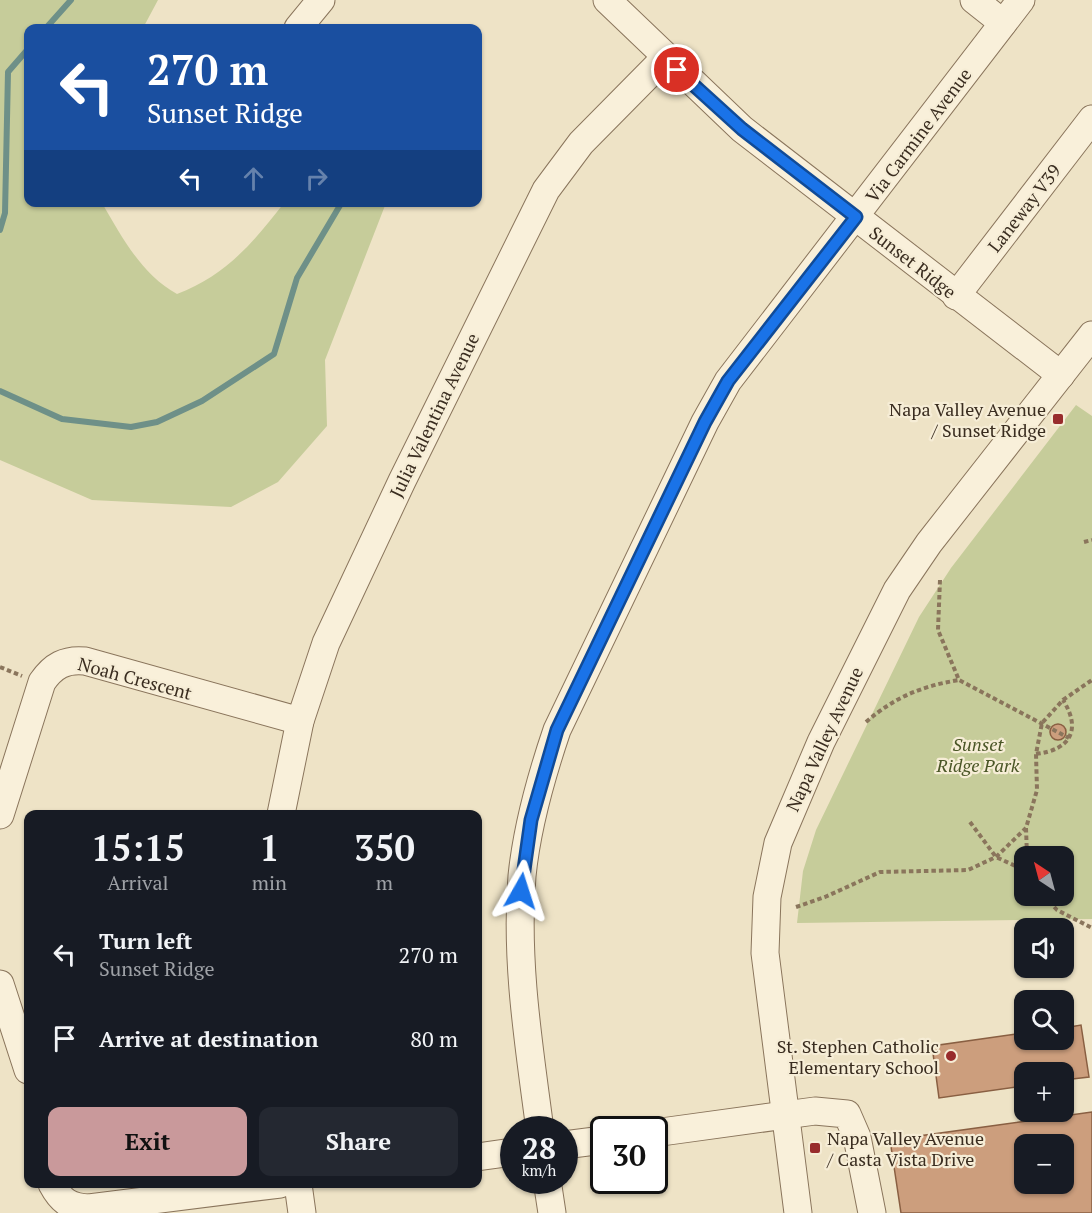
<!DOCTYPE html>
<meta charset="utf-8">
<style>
:root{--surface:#171b24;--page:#242831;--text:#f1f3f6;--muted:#9ea1a6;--accent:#c9999b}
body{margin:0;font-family:"PT Serif",serif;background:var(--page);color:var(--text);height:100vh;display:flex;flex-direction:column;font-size:22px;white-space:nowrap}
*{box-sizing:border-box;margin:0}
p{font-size:20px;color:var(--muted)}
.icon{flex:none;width:33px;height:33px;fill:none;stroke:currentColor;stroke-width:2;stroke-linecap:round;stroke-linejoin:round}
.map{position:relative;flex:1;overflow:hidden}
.sheet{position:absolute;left:24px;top:810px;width:458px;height:378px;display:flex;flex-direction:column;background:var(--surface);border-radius:12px;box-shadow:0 2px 4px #0004}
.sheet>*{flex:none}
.guide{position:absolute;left:24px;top:24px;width:458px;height:183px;border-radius:12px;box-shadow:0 2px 4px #0004;background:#1a4fa0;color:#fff;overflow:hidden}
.needle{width:39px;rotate:324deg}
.buttons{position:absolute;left:1014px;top:846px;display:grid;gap:12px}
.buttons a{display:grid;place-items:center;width:60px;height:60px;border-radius:12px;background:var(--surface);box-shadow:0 2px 4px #0004;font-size:30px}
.speed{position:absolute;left:500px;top:1116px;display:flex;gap:12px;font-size:30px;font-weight:700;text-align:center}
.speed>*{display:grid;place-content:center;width:78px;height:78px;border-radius:50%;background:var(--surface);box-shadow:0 2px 4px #0004;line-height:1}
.speed small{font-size:15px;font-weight:400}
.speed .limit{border:3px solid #111;border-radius:9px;background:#fff;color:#111}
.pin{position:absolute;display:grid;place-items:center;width:51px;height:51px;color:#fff;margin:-26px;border:3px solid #fff;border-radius:50%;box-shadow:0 2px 6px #0007}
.me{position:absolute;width:66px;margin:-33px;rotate:6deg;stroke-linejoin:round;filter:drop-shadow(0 0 4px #0008)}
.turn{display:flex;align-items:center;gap:21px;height:126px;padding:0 24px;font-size:27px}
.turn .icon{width:78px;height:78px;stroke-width:2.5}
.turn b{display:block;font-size:42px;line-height:51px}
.lanes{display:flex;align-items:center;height:57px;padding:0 24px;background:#0003;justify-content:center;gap:30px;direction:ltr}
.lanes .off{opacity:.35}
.eta{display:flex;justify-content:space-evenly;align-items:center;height:102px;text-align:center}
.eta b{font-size:36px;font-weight:700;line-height:42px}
.primary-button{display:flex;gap:12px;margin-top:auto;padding:12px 24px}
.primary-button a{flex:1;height:69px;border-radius:12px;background:var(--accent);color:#111;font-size:24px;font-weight:700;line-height:69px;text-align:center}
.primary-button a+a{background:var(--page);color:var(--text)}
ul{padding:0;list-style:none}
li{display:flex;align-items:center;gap:18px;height:84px;padding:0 24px}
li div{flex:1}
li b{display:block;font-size:22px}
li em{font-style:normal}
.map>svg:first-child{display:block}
</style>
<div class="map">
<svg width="1092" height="1213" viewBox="0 0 1092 1213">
<rect width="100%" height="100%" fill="#eee3c6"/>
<g fill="#c6cc9a" fill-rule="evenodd">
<path d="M 0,0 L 158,0 L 143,28 L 28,28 L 28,202 L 102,203 C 122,237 141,274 177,294 C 225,276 253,243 284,203 L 386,203 L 325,360 L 327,426 L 278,482 L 231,507 L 92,500 L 0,460 Z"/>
<path d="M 1076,405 L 1092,416 L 1092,919 L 797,923 L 803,871 L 816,830 L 919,617 L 951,568 ZM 1064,856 L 1064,896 L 1024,896 L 1024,856 Z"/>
</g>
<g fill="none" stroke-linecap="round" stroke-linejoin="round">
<g stroke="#6e9088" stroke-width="6">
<path d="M 46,28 L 71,0"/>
<path d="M 0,230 L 5,213 L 8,72 L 28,49"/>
<path d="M 0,391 L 62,419 L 131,427 L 157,422 L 202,401 L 274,354 L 297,278 L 342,202"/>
</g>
</g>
<g fill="#cc9e7d" stroke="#895f42" stroke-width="1.5" fill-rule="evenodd">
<circle cx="1058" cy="732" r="8"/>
<path d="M 1081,1025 L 1089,1077 L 1064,1080 L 1064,1072 L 1024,1072 L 1024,1086 L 939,1098 L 932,1046 L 1024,1033 L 1024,1040 L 1064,1040 L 1064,1028 Z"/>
<path d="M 1092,1112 L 1092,1213 L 901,1213 L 890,1140 ZM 1024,1144 L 1064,1144 L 1064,1184 L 1024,1184 Z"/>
</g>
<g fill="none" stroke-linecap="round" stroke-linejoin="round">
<g stroke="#8a755c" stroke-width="29">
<g id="minor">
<path d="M 607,0 L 742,129 L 1061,375"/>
<path d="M 974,0 L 1003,23"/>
<path d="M 298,28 L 321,0"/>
<path d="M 956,296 L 1092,119"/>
<path d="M 281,814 L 300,721 L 326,643 L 402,481 L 546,190 L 581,143 L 665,58"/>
<path d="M 0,815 L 42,682 C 53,666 65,659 85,661 L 300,721"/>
<path d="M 0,984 L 28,1070"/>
<path d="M 540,1130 C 529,1046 515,961 522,876 C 527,826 541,777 557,730 L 705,422 L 728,381 L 1021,0"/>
<path d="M 654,1133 L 815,1111 L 847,1114 L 857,1137 L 872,1213"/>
<path d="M 564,1145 L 603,1140"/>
<path d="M 477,1157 L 513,1152"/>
<path d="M 547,1180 L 552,1213"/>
<path d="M 52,1184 C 61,1201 69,1207 89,1208 L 280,1184"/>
<path d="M 298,1184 L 302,1213"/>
<path d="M 798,1213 L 765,953 L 767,897 L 778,843 L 821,742 L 897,590 L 929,543 L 1092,335"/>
</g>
</g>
<g stroke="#8a755c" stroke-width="4" stroke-dasharray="4.5 3" stroke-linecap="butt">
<path d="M 1084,542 L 1092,540"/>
<path d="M 940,580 L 938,630 L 959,680 L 1069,738"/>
<path d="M 0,667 L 22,676"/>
<path d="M 866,722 C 895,697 922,686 959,680"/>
<path d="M 1036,754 C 1070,750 1082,730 1063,700"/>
<path d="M 970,822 L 996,857 L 1024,870"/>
<path d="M 1026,828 L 1027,856"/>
<path d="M 1044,896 L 1057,910 L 1092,928"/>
<path d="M 796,907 L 825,897 L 880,872 L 968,870 L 996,857 L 1026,828 L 1037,790 L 1036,754 L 1042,723 L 1063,700 L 1092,680"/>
</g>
<use href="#minor" stroke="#f9f0da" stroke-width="27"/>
</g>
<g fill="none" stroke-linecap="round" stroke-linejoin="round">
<g stroke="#114b97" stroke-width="15">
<path id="route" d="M 521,891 L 531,820 L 557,730 L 705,422 L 728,381 L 856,217 L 742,129 L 677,70"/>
</g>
<use href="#route" stroke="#1a73e8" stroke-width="10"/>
</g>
<g fill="#982c2c" stroke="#f6edd6" stroke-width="2">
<rect x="1052" y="413" width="12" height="12" rx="3"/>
<circle cx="951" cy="1056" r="6"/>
<rect x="809" y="1142" width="12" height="12" rx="3"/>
</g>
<g text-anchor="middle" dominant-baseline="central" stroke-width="4.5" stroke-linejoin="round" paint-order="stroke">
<g font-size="18" fill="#3a2d20" stroke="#f6edd6">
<text transform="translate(918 135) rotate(-53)">Via Carmine Avenue</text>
<text transform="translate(1024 208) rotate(-52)">Laneway V39</text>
<text transform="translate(913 262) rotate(38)">Sunset Ridge</text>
<text transform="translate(434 415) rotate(-64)">Julia Valentina Avenue</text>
<text transform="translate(135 678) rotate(15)">Noah Crescent</text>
<text transform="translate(824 739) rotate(-65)">Napa Valley Avenue</text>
</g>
<g font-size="18" fill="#3a2d20" stroke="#f6edd6" text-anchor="end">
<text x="1046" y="409">Napa Valley Avenue<tspan x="1046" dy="21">/ Sunset Ridge</tspan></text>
<text x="939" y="1046">St. Stephen Catholic<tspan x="939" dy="21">Elementary School</tspan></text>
<text x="827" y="1138" text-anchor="start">Napa Valley Avenue<tspan x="827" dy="21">/ Casta Vista Drive</tspan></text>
</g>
<g font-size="18" font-style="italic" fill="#4a5626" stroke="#f6edd6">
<text x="978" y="744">Sunset<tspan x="978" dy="21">Ridge Park</tspan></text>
</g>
</g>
</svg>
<div class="buttons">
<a><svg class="needle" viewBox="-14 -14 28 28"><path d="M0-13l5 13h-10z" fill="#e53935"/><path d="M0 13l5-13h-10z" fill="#9ea1a6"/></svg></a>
<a><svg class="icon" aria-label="sound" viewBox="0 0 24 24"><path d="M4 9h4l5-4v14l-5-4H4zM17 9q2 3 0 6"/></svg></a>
<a><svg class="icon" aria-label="search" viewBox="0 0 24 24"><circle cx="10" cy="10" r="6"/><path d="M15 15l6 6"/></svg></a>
<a>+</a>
<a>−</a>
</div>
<div class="speed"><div>28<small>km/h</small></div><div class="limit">30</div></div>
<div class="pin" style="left:677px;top:70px;background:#d93025"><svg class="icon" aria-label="arrive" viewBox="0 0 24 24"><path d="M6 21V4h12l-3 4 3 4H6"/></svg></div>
<svg class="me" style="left:521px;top:891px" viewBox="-20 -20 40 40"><path d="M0-17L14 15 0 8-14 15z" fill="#1a73e8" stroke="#fff" stroke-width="4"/></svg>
<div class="guide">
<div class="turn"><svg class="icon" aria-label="left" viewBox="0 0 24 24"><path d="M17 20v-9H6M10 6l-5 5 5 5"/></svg><div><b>270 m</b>Sunset Ridge</div></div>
<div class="lanes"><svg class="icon" aria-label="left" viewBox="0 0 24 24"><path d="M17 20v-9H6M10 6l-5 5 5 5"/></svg><svg class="icon off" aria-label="ahead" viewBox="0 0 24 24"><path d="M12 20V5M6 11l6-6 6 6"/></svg><svg class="icon off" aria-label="right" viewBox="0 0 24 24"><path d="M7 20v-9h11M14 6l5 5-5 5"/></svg></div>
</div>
<section class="sheet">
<div class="eta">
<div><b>15:15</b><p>Arrival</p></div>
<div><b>1</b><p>min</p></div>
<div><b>350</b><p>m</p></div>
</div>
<ul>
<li><svg class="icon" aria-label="left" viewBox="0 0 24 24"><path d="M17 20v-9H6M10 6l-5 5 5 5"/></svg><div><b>Turn left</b><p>Sunset Ridge</p></div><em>270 m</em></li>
<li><svg class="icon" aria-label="arrive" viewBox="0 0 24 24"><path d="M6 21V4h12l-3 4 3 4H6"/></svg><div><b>Arrive at destination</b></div><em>80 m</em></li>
</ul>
<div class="primary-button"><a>Exit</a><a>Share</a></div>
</section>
</div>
